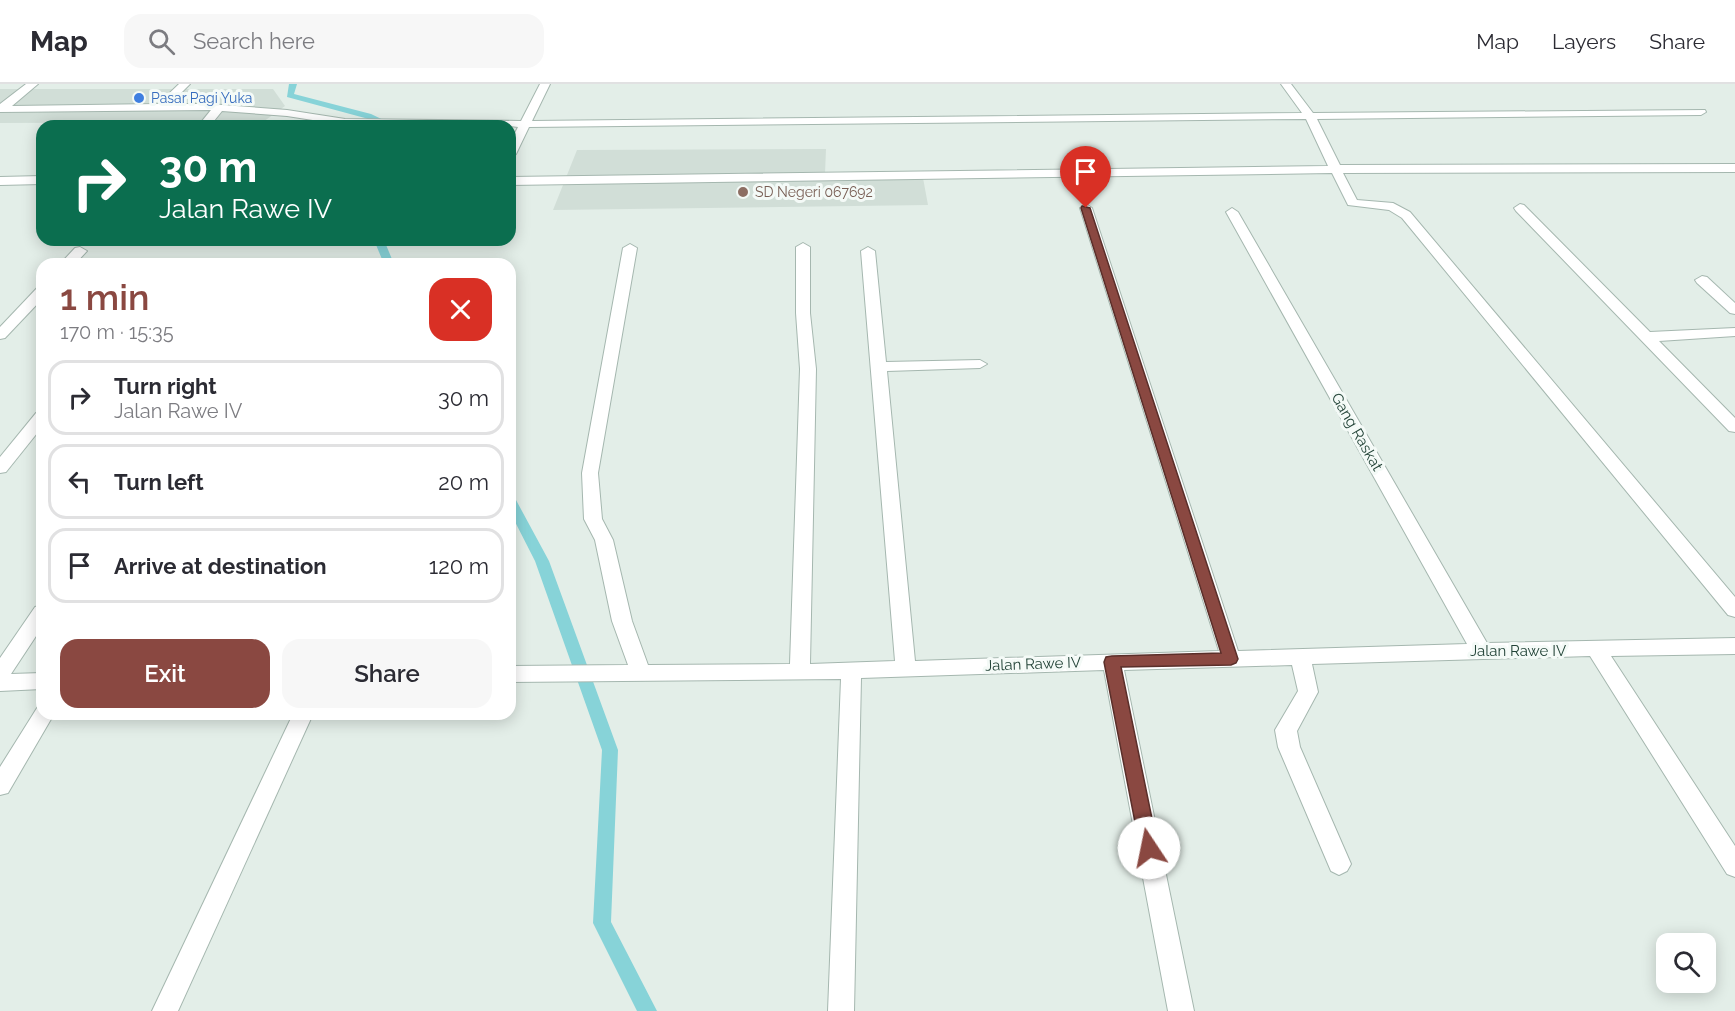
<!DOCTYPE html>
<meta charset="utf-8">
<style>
:root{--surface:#fff;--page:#f7f7f7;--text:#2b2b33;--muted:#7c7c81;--line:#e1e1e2;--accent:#8a4841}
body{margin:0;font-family:Raleway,sans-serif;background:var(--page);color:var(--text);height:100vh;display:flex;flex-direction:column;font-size:22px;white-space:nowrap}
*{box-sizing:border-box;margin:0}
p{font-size:20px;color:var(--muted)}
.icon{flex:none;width:33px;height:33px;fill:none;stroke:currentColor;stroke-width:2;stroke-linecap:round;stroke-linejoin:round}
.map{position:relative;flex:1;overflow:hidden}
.side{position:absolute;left:36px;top:174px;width:480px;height:462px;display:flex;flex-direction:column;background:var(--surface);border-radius:18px;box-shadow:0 3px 15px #0003}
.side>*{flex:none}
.guide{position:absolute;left:36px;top:36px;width:480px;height:126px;border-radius:18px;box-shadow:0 3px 15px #0003;background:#0b6e4f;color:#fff;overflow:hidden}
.tools{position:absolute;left:1656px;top:849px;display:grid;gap:12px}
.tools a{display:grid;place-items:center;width:60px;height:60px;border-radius:12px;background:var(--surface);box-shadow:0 3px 15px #0003;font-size:30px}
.pin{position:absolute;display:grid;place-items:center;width:51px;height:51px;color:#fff;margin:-62px -26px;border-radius:50% 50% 50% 0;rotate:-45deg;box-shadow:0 0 6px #0007}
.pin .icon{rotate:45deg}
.me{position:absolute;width:66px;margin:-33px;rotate:349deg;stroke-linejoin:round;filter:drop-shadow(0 0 4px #0008)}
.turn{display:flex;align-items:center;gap:21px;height:126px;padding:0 24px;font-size:27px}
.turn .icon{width:78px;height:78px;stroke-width:2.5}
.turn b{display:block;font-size:42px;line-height:51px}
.round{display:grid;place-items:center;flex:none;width:63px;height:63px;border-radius:18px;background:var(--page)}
.headline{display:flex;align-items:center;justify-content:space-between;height:102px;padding:0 24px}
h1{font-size:36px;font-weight:600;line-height:45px;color:var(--accent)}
.action{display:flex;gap:12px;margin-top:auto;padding:12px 24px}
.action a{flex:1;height:69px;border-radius:18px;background:var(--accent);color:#fff;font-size:24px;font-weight:600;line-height:69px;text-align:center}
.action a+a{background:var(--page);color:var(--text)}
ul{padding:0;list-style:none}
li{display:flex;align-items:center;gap:18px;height:75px;margin:0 12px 9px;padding:0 12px;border:3px solid var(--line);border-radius:18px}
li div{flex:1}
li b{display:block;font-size:22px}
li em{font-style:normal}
header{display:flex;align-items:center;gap:36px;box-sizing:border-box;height:84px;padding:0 30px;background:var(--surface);border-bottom:2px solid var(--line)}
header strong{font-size:28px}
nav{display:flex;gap:33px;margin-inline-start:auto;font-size:21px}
.search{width:420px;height:54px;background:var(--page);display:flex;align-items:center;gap:15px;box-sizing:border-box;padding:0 21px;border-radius:18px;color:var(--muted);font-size:22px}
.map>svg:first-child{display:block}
</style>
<header>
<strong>Map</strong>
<div class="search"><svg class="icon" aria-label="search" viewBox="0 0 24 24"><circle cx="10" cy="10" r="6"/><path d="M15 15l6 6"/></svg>Search here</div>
<nav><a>Map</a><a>Layers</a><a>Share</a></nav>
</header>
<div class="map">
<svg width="1735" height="927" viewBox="0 0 1735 927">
<rect width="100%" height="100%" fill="#e3eee8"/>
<g fill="#d1ded7">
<path d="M 0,5 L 273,5 L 285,22 L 263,38 L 0,39 Z"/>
<path d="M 826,65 L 825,90 L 923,94 L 928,121 L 553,126 L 577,66 Z"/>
</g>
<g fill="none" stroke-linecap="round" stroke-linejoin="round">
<g fill="#87d3d8" fill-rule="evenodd">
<path d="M 289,0 L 297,0 L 294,10 L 371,30 L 396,42 L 385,42 L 365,34 L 287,13 Z"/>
<path d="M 374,156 L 384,156 L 394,180 L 384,180 Z"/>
<path d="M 510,412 L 516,416 L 549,477 L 618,666 L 611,838 L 657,927 L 637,927 L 593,839 L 602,666 L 535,477 L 510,428 Z"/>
</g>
<g stroke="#a5b7af" stroke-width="2">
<g id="minor">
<path d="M 26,0 L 38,0 L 12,22 L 158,20 L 179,0 L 190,0 L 170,20 L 209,20 L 287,26 L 345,35 L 521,37 L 540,0 L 550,0 L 532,37 L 1302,29 L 1281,0 L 1291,0 L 1313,29 L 1705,26 L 1706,28 L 1701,31 L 1317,35 L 1340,81 L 1735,80 L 1735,88 L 1343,89 L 1357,116 L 1393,119 L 1410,128 L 1735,513 L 1735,533 L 1728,531 L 1402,134 L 1389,126 L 1348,121 L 1332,89 L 510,101 L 510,93 L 1328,82 L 1306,35 L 529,43 L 516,70 L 510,73 L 510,59 L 518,43 L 510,42 L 345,41 L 287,32 L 222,27 L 210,42 L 198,42 L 211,26 L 0,28 L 0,20 Z"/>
<path d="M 42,92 L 42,100 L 0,101 L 0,93 Z"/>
<path d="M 1086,120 L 1092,124 L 1238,567 L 1467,560 L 1226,128 L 1232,124 L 1238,128 L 1487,559 L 1735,554 L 1735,570 L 1611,572 L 1735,762 L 1735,793 L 1727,790 L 1590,572 L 1312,580 L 1318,608 L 1297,647 L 1300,663 L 1351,780 L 1347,787 L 1339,791 L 1331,787 L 1278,663 L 1275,646 L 1298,607 L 1292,581 L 1124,586 L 1194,927 L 1168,927 L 1104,586 L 861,594 L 854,927 L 828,927 L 841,595 L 510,598 L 510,582 L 628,581 L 612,537 L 595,456 L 584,435 L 582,389 L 623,164 L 630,160 L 637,164 L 598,389 L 602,435 L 613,456 L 632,537 L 648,581 L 790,580 L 800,285 L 796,229 L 796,163 L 803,159 L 810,163 L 810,229 L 816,285 L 810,580 L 895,577 L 861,167 L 868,163 L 875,167 L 886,278 L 980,276 L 987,280 L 980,284 L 887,287 L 915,577 L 1219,567 L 1080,124 Z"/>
<path d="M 1520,120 L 1524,121 L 1650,248 L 1735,244 L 1735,252 L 1659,257 L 1735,334 L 1735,348 L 1729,347 L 1516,127 L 1514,124 Z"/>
<path d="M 80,163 L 87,167 L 75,180 L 60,180 L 75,164 Z"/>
<path d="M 1702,192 L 1707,193 L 1735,219 L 1735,230 L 1730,229 L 1697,199 L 1695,196 Z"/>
<path d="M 42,203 L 42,215 L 5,254 L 0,255 L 0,243 L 37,204 Z"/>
<path d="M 42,327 L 42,343 L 6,388 L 0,389 L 0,373 L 36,329 Z"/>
<path d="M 42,521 L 42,543 L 11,590 L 42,589 L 42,605 L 0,607 L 0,574 L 35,523 Z"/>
<path d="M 42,622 L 42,630 L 54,630 L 8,709 L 0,711 L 0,683 L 37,624 Z"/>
<path d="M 293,630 L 313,630 L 178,927 L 152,927 Z"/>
</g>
</g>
<use href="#minor" fill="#fff" fill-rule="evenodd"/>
</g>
<path fill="#8a4841" stroke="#5a2f2a" stroke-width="1.5" d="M 1082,122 L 1090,124 L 1238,575 L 1236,579 L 1231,581 L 1121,583 L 1158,764 L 1155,770 L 1149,772 L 1143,770 L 1140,764 L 1104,578 L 1106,573 L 1112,572 L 1221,569 L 1081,124 Z"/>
<circle fill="#3f7fe0" stroke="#f4faf7" stroke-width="2" cx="139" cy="14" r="6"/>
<circle fill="#8d6e63" stroke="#f4faf7" stroke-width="2" cx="743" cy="108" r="6"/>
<g text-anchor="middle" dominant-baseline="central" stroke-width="6" stroke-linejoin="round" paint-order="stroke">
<g font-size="14" fill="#366cbe" stroke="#f4faf7" text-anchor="start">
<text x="151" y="14">Pasar Pagi Yuka</text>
</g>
<g font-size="14" fill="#785e54" stroke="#f4faf7" text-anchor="start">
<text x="755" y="108">SD Negeri 067692</text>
</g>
<g font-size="15" fill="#214236" stroke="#f4faf7">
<text transform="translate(1357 348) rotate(60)">Gang Raskat</text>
<text x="1518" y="567">Jalan Rawe IV</text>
<text transform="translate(1033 580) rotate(-2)">Jalan Rawe IV</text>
</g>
</g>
</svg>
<div class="tools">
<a><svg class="icon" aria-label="search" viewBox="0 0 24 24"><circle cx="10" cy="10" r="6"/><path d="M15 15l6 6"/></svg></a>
</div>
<div class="pin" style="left:1086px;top:124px;background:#d93025"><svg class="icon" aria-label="arrive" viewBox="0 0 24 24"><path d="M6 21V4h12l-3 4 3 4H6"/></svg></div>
<svg class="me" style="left:1149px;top:764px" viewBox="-20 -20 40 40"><circle r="19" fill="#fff"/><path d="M0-13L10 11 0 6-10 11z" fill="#8a4841"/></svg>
<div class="guide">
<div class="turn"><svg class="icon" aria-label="right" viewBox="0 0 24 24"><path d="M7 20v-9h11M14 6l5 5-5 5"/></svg><div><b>30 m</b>Jalan Rawe IV</div></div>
</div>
<section class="side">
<div class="headline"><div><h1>1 min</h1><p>170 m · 15:35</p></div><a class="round" style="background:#d93025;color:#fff"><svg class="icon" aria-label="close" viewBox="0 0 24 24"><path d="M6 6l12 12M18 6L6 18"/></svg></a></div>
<ul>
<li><svg class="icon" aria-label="right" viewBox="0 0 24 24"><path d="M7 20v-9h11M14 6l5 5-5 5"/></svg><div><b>Turn right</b><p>Jalan Rawe IV</p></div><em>30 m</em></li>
<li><svg class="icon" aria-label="left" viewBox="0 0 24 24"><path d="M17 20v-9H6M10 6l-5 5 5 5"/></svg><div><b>Turn left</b></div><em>20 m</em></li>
<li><svg class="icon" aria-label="arrive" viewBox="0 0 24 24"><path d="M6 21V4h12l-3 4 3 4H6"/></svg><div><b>Arrive at destination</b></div><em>120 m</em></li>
</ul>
<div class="action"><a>Exit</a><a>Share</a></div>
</section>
</div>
